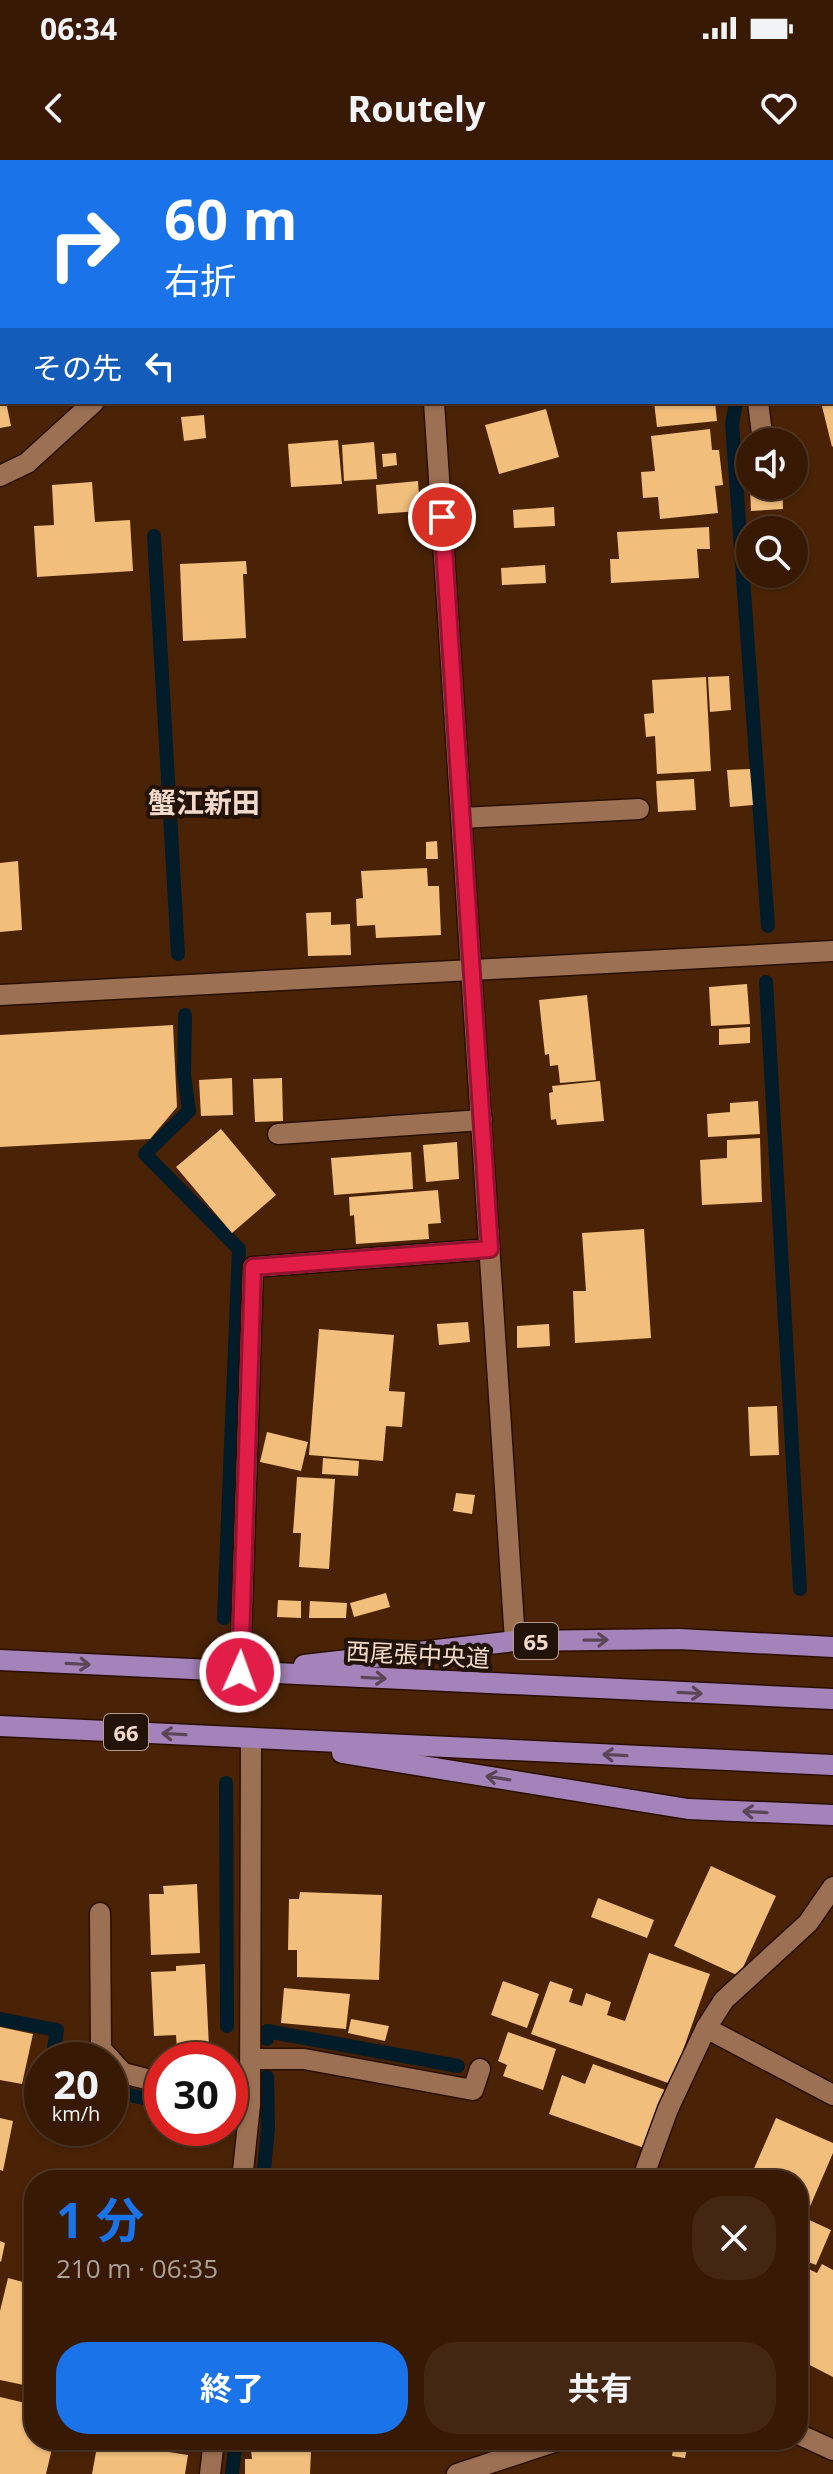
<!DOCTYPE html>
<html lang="ja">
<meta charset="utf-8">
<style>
:root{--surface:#381a04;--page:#432713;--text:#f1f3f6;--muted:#aba19a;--line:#523826;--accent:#1a73e8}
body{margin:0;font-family:"Open Sans","Noto Sans JP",sans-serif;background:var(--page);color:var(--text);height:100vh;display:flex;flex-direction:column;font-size:30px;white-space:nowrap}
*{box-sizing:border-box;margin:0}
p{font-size:26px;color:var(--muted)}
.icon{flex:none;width:44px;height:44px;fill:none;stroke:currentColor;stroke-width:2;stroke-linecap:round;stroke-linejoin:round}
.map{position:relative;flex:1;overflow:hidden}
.drawer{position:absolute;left:24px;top:2010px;width:784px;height:280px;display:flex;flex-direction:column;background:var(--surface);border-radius:32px;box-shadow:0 2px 6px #0004,0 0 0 2px var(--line)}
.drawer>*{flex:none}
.top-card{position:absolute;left:0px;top:0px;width:834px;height:244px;box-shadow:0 2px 6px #0004,0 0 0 2px var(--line);background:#1a73e8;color:#fff;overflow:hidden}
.controls{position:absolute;left:736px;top:268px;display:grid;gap:16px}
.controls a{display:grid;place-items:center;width:72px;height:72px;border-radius:50%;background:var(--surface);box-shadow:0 2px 6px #0004,0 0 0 2px var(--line);font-size:40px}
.speed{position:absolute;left:24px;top:1882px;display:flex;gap:16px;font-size:40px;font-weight:700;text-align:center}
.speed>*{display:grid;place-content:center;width:104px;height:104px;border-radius:50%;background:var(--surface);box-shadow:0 2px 6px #0004,0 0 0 2px var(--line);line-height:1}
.speed small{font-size:20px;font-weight:400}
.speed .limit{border:12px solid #d22;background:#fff;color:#111}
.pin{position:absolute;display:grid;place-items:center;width:68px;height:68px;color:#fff;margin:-34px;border:4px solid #fff;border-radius:50%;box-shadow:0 2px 8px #0007}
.me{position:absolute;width:88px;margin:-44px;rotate:2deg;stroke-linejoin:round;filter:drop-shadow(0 0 6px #0008)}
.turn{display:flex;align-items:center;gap:28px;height:168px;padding:0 32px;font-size:36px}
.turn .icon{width:104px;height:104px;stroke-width:2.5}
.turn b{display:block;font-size:56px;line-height:68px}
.then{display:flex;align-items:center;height:76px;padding:0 32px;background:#0003;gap:16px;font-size:30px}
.round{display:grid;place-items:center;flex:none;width:84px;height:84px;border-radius:32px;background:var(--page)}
.head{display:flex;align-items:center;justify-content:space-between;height:136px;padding:0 32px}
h1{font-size:48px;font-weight:700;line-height:60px;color:var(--accent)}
.cta{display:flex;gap:16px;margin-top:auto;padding:16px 32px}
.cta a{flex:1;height:92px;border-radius:32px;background:var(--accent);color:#fff;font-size:32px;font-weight:700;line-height:92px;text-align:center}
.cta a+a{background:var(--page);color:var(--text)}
.status{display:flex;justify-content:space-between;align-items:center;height:56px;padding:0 40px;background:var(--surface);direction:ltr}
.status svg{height:22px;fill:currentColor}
header{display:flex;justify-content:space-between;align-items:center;height:104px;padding:0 32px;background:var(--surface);font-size:36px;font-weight:700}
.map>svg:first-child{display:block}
</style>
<div class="status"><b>06:34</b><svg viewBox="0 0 49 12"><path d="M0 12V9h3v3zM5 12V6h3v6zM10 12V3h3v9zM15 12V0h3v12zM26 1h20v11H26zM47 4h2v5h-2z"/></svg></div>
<header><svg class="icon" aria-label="back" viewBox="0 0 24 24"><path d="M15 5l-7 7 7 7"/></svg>Routely<svg class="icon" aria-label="heart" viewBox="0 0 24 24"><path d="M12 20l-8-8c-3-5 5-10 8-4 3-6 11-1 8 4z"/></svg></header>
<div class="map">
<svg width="833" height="2314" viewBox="0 0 833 2314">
<rect width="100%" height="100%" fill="#4a2306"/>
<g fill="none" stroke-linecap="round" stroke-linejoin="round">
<g stroke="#031c29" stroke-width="14">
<path d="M 736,242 L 732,264 L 768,766"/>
<path d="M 154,376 L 178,794"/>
<path d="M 766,822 L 800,1429"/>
<path d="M 185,855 L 184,914 L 189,951 L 145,994 L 239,1089 L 224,1458"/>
<path d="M 226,1623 L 227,1866"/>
<path d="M 0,1859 L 57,1870 L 52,1900"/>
<path d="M 267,1879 L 267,1871 L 458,1906"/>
<path d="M 110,1931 L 162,1942"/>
<path d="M 263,2020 L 268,1968 L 267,1917"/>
<path d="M 232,2314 L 236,2280"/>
</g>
</g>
<g fill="#f1be7c">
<path d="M 0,242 L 6,242 L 11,266 L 0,268 Z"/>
<path d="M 654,242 L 715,242 L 717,261 L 657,267 Z"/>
<path d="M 821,242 L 833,242 L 833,286 L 832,287 Z"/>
<path d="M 546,249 L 559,297 L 499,314 L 485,265 Z"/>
<path d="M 204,255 L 206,278 L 184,281 L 181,257 Z"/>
<path d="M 710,269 L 712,290 L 719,290 L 723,325 L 715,326 L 718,353 L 660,359 L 658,337 L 643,338 L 641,312 L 655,311 L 651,276 Z"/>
<path d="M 338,280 L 342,324 L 291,327 L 288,284 Z"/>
<path d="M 374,282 L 377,319 L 344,321 L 342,285 Z"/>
<path d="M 396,293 L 397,305 L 383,307 L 382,294 Z"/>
<path d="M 418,321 L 420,351 L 378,354 L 376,325 Z"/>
<path d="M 92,322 L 95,362 L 130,360 L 133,411 L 37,417 L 34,366 L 54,365 L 52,325 Z"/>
<path d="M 750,326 L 782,326 L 783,349 L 751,351 Z"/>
<path d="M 554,347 L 555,366 L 514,368 L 513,350 Z"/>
<path d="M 709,367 L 710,389 L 697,389 L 699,418 L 611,423 L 610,399 L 619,399 L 617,372 Z"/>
<path d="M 246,401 L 247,414 L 243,414 L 246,478 L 183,481 L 180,404 Z"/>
<path d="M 545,405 L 546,423 L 502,425 L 501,408 Z"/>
<path d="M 729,516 L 731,550 L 710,552 L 708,517 Z"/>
<path d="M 706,517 L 711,611 L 657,614 L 655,576 L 646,577 L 644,554 L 654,553 L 652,520 Z"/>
<path d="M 750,609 L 753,645 L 730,647 L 727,610 Z"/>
<path d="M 694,619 L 696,650 L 658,652 L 656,621 Z"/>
<path d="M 437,681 L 438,699 L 426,699 L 426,682 Z"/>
<path d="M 18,701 L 22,770 L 0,772 L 0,703 Z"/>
<path d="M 427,708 L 428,726 L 439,726 L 441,775 L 376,778 L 375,765 L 357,766 L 356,739 L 363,738 L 361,711 Z"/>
<path d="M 331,752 L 331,765 L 350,764 L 351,795 L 308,796 L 306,753 Z"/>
<path d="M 747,824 L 750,864 L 711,866 L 709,827 Z"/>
<path d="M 587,835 L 596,920 L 560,923 L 558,905 L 550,906 L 549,894 L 545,895 L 539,840 Z"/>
<path d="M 173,865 L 177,947 L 150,979 L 0,987 L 0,875 Z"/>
<path d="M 750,867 L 750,883 L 719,885 L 719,869 Z"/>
<path d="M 232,918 L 233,955 L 201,956 L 199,920 Z"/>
<path d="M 282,918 L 283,961 L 255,962 L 253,919 Z"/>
<path d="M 600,921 L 604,961 L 557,965 L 556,959 L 551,960 L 549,933 L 553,932 L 552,926 Z"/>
<path d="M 758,941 L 760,974 L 708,977 L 707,954 L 730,952 L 730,943 Z"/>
<path d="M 221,969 L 276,1035 L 232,1073 L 176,1007 Z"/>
<path d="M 760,978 L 762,1042 L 702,1045 L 700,1000 L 727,998 L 727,980 Z"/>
<path d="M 457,982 L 459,1019 L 426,1022 L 423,985 Z"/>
<path d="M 411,992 L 413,1029 L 334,1035 L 331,998 Z"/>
<path d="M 438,1030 L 441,1063 L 428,1064 L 429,1079 L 356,1084 L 354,1055 L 350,1056 L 349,1037 Z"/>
<path d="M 644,1069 L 651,1178 L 575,1183 L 573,1131 L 586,1131 L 582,1073 Z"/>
<path d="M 468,1162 L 470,1182 L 439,1185 L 437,1164 Z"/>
<path d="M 549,1164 L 550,1186 L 517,1188 L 517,1166 Z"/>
<path d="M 319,1169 L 394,1175 L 389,1231 L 405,1232 L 402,1267 L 386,1266 L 383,1301 L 309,1295 Z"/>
<path d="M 777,1246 L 779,1295 L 750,1296 L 748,1247 Z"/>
<path d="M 267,1272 L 308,1282 L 301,1311 L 260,1302 Z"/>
<path d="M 323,1298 L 359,1301 L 358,1316 L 322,1314 Z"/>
<path d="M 297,1317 L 335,1319 L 329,1409 L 299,1407 L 301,1373 L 293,1373 Z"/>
<path d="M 456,1333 L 475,1335 L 472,1354 L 453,1351 Z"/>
<path d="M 386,1433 L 390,1447 L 354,1457 L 350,1443 Z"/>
<path d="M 278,1440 L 301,1441 L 301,1458 L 277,1457 Z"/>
<path d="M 310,1441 L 347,1443 L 346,1458 L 309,1458 Z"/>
<path d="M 711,1706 L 776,1736 L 739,1816 L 674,1786 Z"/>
<path d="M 197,1724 L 200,1793 L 151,1795 L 149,1734 L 164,1734 L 163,1726 Z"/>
<path d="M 300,1732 L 382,1735 L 379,1820 L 297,1817 L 297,1790 L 288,1790 L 289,1739 L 299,1739 Z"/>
<path d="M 598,1738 L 654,1760 L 647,1778 L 591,1757 Z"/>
<path d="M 649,1793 L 710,1814 L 671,1924 L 531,1874 L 550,1821 L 573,1829 L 569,1842 L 582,1846 L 586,1833 L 611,1842 L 607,1855 L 625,1861 Z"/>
<path d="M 205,1804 L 209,1887 L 177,1889 L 176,1875 L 154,1876 L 151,1812 L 176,1811 L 176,1806 Z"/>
<path d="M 503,1821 L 539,1834 L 527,1868 L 491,1855 Z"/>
<path d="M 284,1828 L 350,1834 L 346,1869 L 281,1863 Z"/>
<path d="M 351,1859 L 389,1866 L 385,1881 L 348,1873 Z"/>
<path d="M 0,1867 L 33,1874 L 22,1924 L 0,1920 Z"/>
<path d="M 508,1872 L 556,1889 L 543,1930 L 503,1916 L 507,1905 L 498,1901 Z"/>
<path d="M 593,1904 L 668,1931 L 647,1989 L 549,1954 L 562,1915 L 585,1924 Z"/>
<path d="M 0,1958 L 13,1961 L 3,2011 L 0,2010 Z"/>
<path d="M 776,1958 L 833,1983 L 833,1993 L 805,2058 L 831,2070 L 816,2105 L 798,2098 L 798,2020 L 749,2020 Z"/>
<path d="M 0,2081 L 5,2083 L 1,2102 L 0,2101 Z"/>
<path d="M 798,2104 L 817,2113 L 822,2104 L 833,2110 L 833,2217 L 798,2199 Z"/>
<path d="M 8,2118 L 34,2125 L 34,2184 L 24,2225 L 0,2220 L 0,2151 Z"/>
<path d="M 0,2237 L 34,2245 L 34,2280 L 54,2280 L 46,2314 L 0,2314 Z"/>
<path d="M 98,2281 L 188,2295 L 185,2314 L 92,2314 Z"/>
<path d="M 674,2282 L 688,2285 L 685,2298 L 672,2296 Z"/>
<path d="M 251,2290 L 311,2291 L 310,2314 L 245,2314 L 245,2299 L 252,2299 Z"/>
</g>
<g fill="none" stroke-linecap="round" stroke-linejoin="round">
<g stroke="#2a0e00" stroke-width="23">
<g id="service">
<path d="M 758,242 L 763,282"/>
<path d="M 462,658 L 639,649"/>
<path d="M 278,974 L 482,960"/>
<path d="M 100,1753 L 101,1889 L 123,1913 L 162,1923"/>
<path d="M 251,1899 L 304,1899 L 473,1930 L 480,1909"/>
<path d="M 230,1940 L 250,1945"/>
</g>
</g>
<g stroke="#2a0e00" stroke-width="23">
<g id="minor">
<path d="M 832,47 L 833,47"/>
<path d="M 434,242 L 515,1481"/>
<path d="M 0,316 L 27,303 L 94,242"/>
<path d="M 0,835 L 833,791"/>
<path d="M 240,1512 L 253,1107 L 490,1089"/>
<path d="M 706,1868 L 833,1935"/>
<path d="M 242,2020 L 250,1945 L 251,1578"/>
<path d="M 642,2020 L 668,1949 L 706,1868 L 724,1840 L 808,1763 L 833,1727"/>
<path d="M 798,2274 L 833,2290"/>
<path d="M 210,2314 L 214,2280"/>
<path d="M 457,2314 L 560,2280"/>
</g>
</g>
<g stroke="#2a0e00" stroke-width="23">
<g id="primary">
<path d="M 0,1500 L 833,1539"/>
<path d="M 304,1505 L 515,1481 L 679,1479 L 833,1487"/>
<path d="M 0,1566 L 833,1605"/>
<path d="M 342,1593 L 688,1649 L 833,1655"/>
</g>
</g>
<use href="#service" stroke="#9c7053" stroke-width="20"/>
<use href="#minor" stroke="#9c7053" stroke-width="20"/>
<use href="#primary" stroke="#a483ba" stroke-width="20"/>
</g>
<defs><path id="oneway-shaft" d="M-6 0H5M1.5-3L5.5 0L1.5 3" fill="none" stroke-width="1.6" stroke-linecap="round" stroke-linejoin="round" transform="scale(2)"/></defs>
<g stroke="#5d4558">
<use href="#oneway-shaft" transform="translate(596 1480) rotate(-1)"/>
<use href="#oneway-shaft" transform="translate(78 1504) rotate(3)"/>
<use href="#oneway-shaft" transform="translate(374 1518) rotate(3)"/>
<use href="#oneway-shaft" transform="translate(690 1533) rotate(3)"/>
<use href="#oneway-shaft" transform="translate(174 1574) rotate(-177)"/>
<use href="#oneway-shaft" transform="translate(615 1595) rotate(-177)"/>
<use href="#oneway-shaft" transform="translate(498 1618) rotate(-171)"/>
<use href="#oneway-shaft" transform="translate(755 1652) rotate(-177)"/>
</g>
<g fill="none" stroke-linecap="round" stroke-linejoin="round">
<g stroke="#92132f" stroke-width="20">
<path id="route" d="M 240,1512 L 253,1107 L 490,1089 L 442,357"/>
</g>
<use href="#route" stroke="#e11d48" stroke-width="14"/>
</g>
<g text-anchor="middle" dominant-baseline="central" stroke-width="8" stroke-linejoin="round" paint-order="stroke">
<g fill="#231207" stroke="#b49d8f" stroke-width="2">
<rect x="514" y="1463" width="44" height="36" rx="6"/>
<rect x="104" y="1554" width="44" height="36" rx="6"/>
</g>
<g font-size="22" font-weight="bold" fill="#f2d9c9">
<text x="536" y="1481">65</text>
<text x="126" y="1572">66</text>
</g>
<g font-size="24" fill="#f2d9c9" stroke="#231207">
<text transform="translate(418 1494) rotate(3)">西尾張中央道</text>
</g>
<g font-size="28" font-weight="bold" fill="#f2d9c9" stroke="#231207">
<text x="204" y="642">蟹江新田</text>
</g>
</g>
</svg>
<div class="controls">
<a><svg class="icon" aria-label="sound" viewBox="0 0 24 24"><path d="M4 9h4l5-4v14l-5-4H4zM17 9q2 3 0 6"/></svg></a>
<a><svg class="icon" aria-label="search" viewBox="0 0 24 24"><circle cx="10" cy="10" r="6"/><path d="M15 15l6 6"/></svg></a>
</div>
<div class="speed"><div>20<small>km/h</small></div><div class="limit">30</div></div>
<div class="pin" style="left:442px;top:357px;background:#d93025"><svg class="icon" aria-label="arrive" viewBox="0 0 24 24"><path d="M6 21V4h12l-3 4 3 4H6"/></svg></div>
<svg class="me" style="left:240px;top:1512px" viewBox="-20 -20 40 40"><circle r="17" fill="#e11d48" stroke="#fff" stroke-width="3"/><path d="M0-11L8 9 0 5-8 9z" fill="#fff"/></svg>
<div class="top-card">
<div class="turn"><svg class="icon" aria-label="right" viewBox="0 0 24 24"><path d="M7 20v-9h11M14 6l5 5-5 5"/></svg><div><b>60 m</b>右折</div></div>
<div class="then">その先<svg class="icon" aria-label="left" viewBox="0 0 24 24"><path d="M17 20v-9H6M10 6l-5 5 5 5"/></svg></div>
</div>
<section class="drawer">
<div class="head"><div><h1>1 分</h1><p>210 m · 06:35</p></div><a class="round"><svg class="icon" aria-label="close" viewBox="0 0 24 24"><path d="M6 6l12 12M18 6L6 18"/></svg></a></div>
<div class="cta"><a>終了</a><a>共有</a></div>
</section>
</div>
